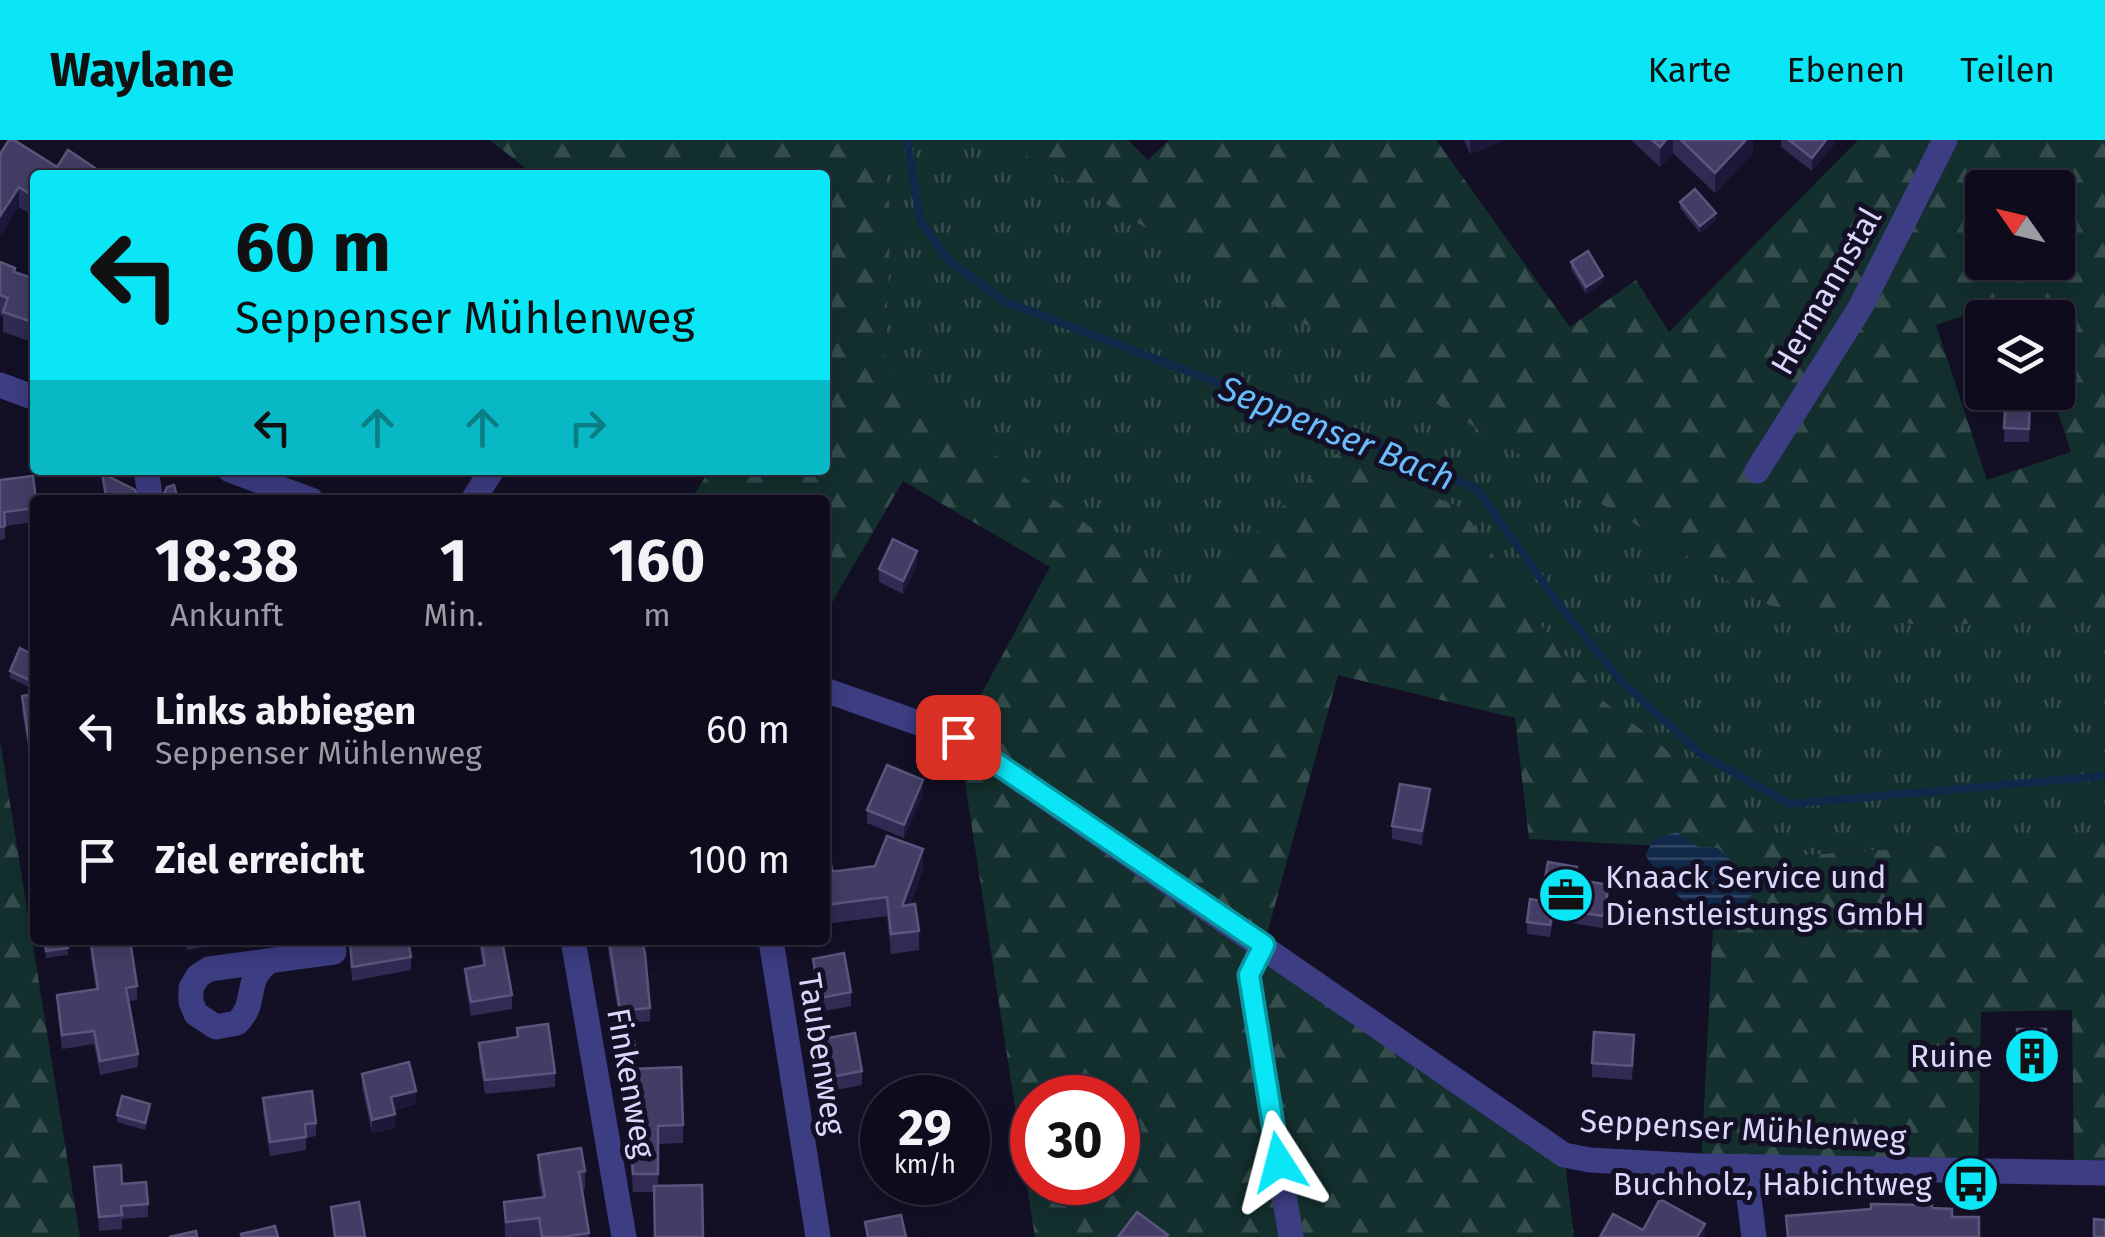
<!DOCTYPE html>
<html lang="de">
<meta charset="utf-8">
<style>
:root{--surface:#0e0c1c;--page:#171525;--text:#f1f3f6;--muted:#9b9ba3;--line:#2e2c3b;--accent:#0ae6f6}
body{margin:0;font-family:"Fira Sans",sans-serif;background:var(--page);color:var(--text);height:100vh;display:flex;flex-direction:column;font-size:38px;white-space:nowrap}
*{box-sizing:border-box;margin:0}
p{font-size:32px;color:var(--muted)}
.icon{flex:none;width:55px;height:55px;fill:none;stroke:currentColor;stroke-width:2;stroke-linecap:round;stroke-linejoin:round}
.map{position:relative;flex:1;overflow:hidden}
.sheet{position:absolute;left:30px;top:355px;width:800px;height:450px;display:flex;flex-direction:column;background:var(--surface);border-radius:10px;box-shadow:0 5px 25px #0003,0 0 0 2px var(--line)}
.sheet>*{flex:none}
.hud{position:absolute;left:30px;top:30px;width:800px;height:305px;border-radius:10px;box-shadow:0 5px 25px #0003,0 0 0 2px var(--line);background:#0ae6f6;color:#111;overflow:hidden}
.needle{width:65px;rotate:304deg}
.controls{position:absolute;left:1965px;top:30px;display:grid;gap:20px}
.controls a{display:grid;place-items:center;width:110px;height:110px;border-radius:10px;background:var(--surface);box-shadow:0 5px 25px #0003,0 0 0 2px var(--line);font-size:50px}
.speed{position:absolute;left:860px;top:935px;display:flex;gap:20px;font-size:50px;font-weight:700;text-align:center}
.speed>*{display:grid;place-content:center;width:130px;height:130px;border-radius:50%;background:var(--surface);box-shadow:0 5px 25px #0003,0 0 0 2px var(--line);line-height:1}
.speed small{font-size:25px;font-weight:400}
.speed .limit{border:15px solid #d22;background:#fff;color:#111}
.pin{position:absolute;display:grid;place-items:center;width:85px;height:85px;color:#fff;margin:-42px;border-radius:20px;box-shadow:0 5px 15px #0006}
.me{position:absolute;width:110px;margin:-55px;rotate:351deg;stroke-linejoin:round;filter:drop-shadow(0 0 8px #0008)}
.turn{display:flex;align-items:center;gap:35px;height:210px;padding:0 40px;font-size:45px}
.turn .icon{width:130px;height:130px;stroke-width:2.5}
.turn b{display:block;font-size:70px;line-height:85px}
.lanes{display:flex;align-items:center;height:95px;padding:0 40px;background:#0003;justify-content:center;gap:50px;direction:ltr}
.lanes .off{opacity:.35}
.eta{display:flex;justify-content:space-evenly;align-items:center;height:170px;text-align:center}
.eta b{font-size:60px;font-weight:700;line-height:70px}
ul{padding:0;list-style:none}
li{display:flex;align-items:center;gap:30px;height:130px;padding:0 40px}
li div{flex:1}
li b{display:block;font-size:38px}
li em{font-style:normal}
header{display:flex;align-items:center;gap:60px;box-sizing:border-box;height:140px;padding:0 50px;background:var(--accent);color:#111}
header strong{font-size:48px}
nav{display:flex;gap:55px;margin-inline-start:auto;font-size:35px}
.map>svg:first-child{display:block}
</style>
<header>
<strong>Waylane</strong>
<nav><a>Karte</a><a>Ebenen</a><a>Teilen</a></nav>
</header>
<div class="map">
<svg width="2105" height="1097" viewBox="0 0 2105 1097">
<defs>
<pattern id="forest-firs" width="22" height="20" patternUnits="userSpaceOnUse" patternTransform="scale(2.5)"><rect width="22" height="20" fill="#13302e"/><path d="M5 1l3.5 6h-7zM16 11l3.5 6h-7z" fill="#354d4d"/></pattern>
<pattern id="park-tufts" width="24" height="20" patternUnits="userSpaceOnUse" patternTransform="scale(2.5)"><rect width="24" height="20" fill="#13302e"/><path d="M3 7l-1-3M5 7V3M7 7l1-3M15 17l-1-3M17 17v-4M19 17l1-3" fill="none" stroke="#354d4d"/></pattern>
<pattern id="water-rules" width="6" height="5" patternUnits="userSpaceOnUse" patternTransform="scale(2.5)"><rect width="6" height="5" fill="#10284a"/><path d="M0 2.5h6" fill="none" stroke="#324665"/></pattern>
</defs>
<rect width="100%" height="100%" fill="#131026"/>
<g fill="url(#forest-firs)" fill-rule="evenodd">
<path d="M 490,0 L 880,0 L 891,77 L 885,232 L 1187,459 L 1336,313 L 1463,369 L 1535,478 L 1600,558 L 1804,715 L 2105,694 L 2105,1033 L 2074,1032 L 2072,870 L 1981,872 L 1978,1031 L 1701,1026 L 1717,709 L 1529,699 L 1515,578 L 1338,535 L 1264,805 L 1564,1015 L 1574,1097 L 1035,1097 L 958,597 L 1050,427 L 903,341 L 825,474 L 825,360 L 690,360 L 710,330 L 825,330 L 825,35 L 534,35 ZM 1032,958 L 1118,958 L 1118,1042 L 1032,1042 Z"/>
<path d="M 1000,0 L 1128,0 L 1148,20 L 1169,0 L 1436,0 L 1570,187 L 1636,140 L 1669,192 L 1858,0 L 2105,0 L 2105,471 L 1934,487 L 1770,466 ZM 1982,48 L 2058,48 L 2058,122 L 1982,122 ZM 2020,157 L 2028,177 L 2058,178 L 2058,252 L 2052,253 L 2071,312 L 1987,340 L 1936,185 Z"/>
<path d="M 0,601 L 80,1097 L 0,1097 Z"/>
</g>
<path fill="url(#park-tufts)" d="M 880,0 L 1000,0 L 1770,466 L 1934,487 L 2105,471 L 2105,694 L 1804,715 L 1600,558 L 1535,478 L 1463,369 L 1337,313 L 1187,460 L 885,232 L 891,77 Z"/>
<path fill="url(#water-rules)" d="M 1677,692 L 1698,707 L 1718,708 L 1739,729 L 1759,727 L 1770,738 L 1737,769 L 1694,769 L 1666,746 L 1645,715 L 1654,699 Z"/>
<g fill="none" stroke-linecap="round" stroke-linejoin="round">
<path stroke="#10284a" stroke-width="8" d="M 907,0 L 920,80 L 947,119 L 1004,161 L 1346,292 L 1477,349 L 1558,463 L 1622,542 L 1702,615 L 1790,664 L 2105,636"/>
<g stroke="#3d3d83" stroke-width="25">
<path d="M 0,245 L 35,258"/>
<path d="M 146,330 L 151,360"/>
<path d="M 230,330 L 311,360"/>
<path d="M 1757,331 L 1860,168 L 1945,0"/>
<path d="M 473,360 L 492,330"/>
<path d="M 825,550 L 958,597 L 1564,1015 L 1590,1020 L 1701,1026 L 2105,1033"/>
<path d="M 573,800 L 624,1097"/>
<path d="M 771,800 L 818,1097"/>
<path d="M 1263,805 L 1249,835 L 1291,1097"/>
<path d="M 270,821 C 242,840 259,862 237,883 L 216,887 L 196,874 L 191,862 L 191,848 L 198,836 L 209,829 L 334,812 L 332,800"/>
<path d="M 1745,1026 L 1754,1097"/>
</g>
</g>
<g fill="#312a53">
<path d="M 1464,0 L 1505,0 L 1470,14 Z"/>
<path d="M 1631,0 L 1753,0 L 1753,13 L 1715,53 L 1673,13 L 1660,27 Z"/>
<path d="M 1781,0 L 1835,0 L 1835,3 L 1812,31 L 1781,7 Z"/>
<path d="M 0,14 L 57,27 L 95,35 L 35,35 L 35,66 L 30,74 L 19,67 Z"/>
<path d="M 1680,62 L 1716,80 L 1700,93 L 1680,68 Z"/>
<path d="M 0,122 L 15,132 L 35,139 L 35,203 L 3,192 L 3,176 L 0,175 Z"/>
<path d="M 1571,122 L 1603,143 L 1586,154 L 1571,129 Z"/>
<path d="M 2006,252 L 2030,252 L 2029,302 L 2004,302 Z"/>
<path d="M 102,333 L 138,358 L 141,360 L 105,360 Z"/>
<path d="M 0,340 L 35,360 L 35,382 L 5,386 L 5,399 L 0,400 Z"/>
<path d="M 917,425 L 903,454 L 879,442 L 879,429 Z"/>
<path d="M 35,516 L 35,533 L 29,547 L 10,538 L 10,531 Z"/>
<path d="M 35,554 L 35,613 L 29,614 L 22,570 L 22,556 Z"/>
<path d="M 923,654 L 904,698 L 867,683 L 867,670 Z"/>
<path d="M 1430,663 L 1422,705 L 1392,699 L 1392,686 Z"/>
<path d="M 825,703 L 832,731 L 923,728 L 910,765 L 919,791 L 919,810 L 891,814 L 887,776 L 825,784 Z"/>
<path d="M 1577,740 L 1609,757 L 1603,788 L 1553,780 L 1550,797 L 1527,794 L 1527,782 L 1541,761 Z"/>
<path d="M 44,800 L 67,800 L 68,815 L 46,818 Z"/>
<path d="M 185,800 L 240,800 L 187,810 Z"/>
<path d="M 350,800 L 411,817 L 411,830 L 352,841 Z"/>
<path d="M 478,800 L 518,800 L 518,802 L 503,805 L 512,855 L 512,869 L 471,876 L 465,842 L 465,829 L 483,826 Z"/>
<path d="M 608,800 L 650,868 L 650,881 L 620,884 L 608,810 Z"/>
<path d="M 91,804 L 137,846 L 137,860 L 129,861 L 138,914 L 138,927 L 100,935 L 94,904 L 62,909 L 57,868 L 57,855 L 96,850 L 91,817 Z"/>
<path d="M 813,819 L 851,852 L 851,866 L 820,872 L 813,833 Z"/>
<path d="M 517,888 L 555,933 L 555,947 L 485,954 L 479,917 L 479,903 L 517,897 Z"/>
<path d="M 2017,889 L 2046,889 L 2047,928 L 2018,929 Z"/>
<path d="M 823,899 L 862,931 L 862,945 L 831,951 L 823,913 Z"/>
<path d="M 634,901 L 636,929 L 683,985 L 683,1003 L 658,1004 L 658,1046 L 654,1052 L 633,1052 L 630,1011 L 630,993 L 634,993 L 632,932 L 614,933 L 612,903 Z"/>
<path d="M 1634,909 L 1632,940 L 1592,937 L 1592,923 Z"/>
<path d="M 362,934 L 416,964 L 394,970 L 395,988 L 372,993 L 362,947 Z"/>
<path d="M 263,958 L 316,983 L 316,996 L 306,998 L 306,1010 L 270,1016 L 263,972 Z"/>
<path d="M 150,970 L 145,990 L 117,982 L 117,975 Z"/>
<path d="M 882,977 L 882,1033 L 870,1035 L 863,993 L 863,980 Z"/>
<path d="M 538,1015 L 585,1031 L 585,1049 L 582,1050 L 589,1097 L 505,1097 L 504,1062 L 542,1058 L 538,1034 Z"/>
<path d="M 94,1027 L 122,1044 L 148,1064 L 148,1077 L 122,1079 L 122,1089 L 99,1091 Z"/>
</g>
<g fill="#1d1839">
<path d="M 1470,0 L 1505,0 L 1470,14 Z"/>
<path d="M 1666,0 L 1673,0 L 1673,13 L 1660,27 L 1660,7 Z"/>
<path d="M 1746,0 L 1753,0 L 1753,13 L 1715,53 L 1715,33 Z"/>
<path d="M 1826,0 L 1835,0 L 1835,3 L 1812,31 L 1812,18 Z"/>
<path d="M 35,46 L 35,66 L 30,74 L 30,54 Z"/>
<path d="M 19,47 L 19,67 L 0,96 L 0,76 Z"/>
<path d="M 1716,73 L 1716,80 L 1700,93 L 1700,86 Z"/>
<path d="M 1603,136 L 1603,143 L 1586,154 L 1586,147 Z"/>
<path d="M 917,411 L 917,425 L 903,454 L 903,441 Z"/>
<path d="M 35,526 L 35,533 L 29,547 L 29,540 Z"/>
<path d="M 923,640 L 923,654 L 904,698 L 904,685 Z"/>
<path d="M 1430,649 L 1430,663 L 1422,705 L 1422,691 Z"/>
<path d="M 923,709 L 923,728 L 902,785 L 902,766 Z"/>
<path d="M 1609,745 L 1609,757 L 1603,788 L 1603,776 Z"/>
<path d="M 416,951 L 416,964 L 391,970 L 391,957 Z"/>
<path d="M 395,974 L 395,988 L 372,993 L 372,980 Z"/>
<path d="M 1705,1084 L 1705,1097 L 1697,1097 Z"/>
</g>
<g fill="#433d65" stroke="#5b557d" stroke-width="2.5">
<path d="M 9,0 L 14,0 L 57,27 L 68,10 L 95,28 L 90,35 L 35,35 L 35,46 L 30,54 L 19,47 L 0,76 L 0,14 Z"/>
<path d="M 1652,0 L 1666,0 L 1660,7 Z"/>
<path d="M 1681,0 L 1746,0 L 1715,33 Z"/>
<path d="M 1789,0 L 1826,0 L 1812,18 Z"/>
<path d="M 1695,49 L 1716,73 L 1700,86 L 1680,62 Z"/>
<path d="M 1588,111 L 1603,136 L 1586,147 L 1571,122 Z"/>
<path d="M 0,122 L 15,128 L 14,132 L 35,139 L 35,183 L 3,172 L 8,158 L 0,155 Z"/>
<path d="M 2006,252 L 2030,252 L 2029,289 L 2004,288 Z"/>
<path d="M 102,333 L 135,350 L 138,358 L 141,360 L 115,360 L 106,356 Z"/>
<path d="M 33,336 L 36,360 L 35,368 L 4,372 L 5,386 L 0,387 L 0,340 Z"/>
<path d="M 174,345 L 178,360 L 161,360 L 167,347 Z"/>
<path d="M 893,399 L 917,411 L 903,441 L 879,429 Z"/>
<path d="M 20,508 L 35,516 L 35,526 L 29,540 L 10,531 Z"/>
<path d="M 35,554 L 35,600 L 29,601 L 22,556 Z"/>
<path d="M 887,625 L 923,640 L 904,685 L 867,670 Z"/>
<path d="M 1400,644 L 1430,649 L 1422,691 L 1392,686 Z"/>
<path d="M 887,696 L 923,709 L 902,766 L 915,764 L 919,791 L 891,794 L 887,757 L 825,765 L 825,703 L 828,703 L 832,731 L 838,731 L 875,726 Z"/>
<path d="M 1548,722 L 1577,727 L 1575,739 L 1609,745 L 1603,776 L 1553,768 L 1550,785 L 1527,782 L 1530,759 L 1541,761 Z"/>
<path d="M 45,800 L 67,800 L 68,808 L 46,811 Z"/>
<path d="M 114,800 L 130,800 L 137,846 L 126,848 L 138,914 L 100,921 L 94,891 L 62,895 L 57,855 L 98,849 L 91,804 Z"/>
<path d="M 350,800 L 408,800 L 411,817 L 352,827 Z"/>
<path d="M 481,800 L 502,800 L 512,855 L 471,862 L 465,829 L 485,825 Z"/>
<path d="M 609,800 L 642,800 L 645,814 L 650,868 L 620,871 Z"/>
<path d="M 844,813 L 851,852 L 820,858 L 813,819 Z"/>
<path d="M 548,884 L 555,933 L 485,940 L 479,903 L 518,897 L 517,888 Z"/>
<path d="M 2017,889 L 2046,889 L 2047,915 L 2018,916 Z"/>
<path d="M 1594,892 L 1634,895 L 1632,926 L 1592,923 Z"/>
<path d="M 855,893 L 862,931 L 831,937 L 823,899 Z"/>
<path d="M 634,901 L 636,924 L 614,926 L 612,903 Z"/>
<path d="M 409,922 L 416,951 L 391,957 L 395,974 L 372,980 L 362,934 Z"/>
<path d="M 681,927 L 683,985 L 658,986 L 658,1034 L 633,1034 L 630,993 L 635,993 L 632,929 Z"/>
<path d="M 312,951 L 316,983 L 305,984 L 306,997 L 270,1002 L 263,958 Z"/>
<path d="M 122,956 L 150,964 L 145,983 L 117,975 Z"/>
<path d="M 882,977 L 882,1019 L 870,1021 L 863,980 Z"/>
<path d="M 581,1008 L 585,1031 L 579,1032 L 589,1093 L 563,1097 L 542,1097 L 539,1078 L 506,1082 L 504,1062 L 545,1057 L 538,1015 Z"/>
<path d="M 121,1025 L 122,1044 L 146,1042 L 148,1064 L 121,1066 L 122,1075 L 99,1077 L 94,1027 Z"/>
<path d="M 702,1045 L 703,1097 L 655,1097 L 654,1046 Z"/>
<path d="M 1660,1059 L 1705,1084 L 1697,1097 L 1600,1097 L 1613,1074 L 1643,1090 Z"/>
<path d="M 359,1062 L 365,1097 L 335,1097 L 331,1067 Z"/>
<path d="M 1871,1064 L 1932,1065 L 1932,1068 L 1952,1069 L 1952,1077 L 1979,1077 L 1979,1097 L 1788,1097 L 1786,1076 L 1871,1069 Z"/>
<path d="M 1137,1072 L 1168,1095 L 1166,1097 L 1118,1097 Z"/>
<path d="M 901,1075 L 906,1097 L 868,1097 L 865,1082 Z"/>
<path d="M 2094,1079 L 2105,1080 L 2105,1097 L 2094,1097 Z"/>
<path d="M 275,1086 L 278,1097 L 242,1097 L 241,1094 Z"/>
<path d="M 196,1091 L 197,1097 L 169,1097 Z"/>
</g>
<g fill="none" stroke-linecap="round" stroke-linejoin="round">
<g stroke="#0696a0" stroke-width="25">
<path id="route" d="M 958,597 L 1264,805 L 1249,835 L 1279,1022"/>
</g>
<use href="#route" stroke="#0ae6f6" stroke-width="18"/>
</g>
<defs>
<g id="office-disc" transform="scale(2.875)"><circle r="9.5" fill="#0ae6f6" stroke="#131026"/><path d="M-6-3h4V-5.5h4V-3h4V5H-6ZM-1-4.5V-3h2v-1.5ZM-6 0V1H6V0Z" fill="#111"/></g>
<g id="building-disc" transform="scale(2.875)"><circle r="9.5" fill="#0ae6f6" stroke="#131026"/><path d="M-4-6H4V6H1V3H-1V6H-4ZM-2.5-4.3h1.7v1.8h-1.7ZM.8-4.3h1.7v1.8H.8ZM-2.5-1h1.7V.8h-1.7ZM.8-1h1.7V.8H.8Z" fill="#111"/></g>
<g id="bus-disc" transform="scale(2.875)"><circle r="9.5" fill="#0ae6f6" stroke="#131026"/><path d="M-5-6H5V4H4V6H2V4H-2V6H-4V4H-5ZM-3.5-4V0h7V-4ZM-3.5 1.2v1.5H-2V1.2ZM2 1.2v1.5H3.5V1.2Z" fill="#111"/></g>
</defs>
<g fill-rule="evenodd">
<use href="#office-disc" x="1566" y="755"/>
<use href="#building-disc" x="2032" y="916"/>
<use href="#bus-disc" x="1971" y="1044"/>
</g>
<g text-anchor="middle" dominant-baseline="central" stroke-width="10" stroke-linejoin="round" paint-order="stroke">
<g font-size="32" fill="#dad7fd" stroke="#131026">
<text transform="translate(1826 151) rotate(-60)">Hermannstal</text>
<text transform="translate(822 914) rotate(81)">Taubenweg</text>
<text transform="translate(631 943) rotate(80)">Finkenweg</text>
<text transform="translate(1743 989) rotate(3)">Seppenser Mühlenweg</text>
</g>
<g font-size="32" fill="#dad7fd" stroke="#131026" text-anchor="end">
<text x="1605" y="737" text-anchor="start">Knaack Service und<tspan x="1605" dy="37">Dienstleistungs GmbH</tspan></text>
<text x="1993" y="916">Ruine</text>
<text x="1932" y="1044">Buchholz, Habichtweg</text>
</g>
<g font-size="35" font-style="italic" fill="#69bbf9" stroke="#131026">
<text transform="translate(1337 293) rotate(22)">Seppenser Bach</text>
</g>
</g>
</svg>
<div class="controls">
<a><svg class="needle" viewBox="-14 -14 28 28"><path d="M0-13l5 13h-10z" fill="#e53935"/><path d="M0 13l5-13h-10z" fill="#9b9ba3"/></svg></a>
<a><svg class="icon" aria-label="layers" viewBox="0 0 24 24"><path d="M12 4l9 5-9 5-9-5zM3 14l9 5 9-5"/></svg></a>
</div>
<div class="speed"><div>29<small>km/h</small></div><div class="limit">30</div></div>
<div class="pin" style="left:958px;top:597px;background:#d93025"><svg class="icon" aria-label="arrive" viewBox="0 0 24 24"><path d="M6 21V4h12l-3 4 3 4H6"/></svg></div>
<svg class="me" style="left:1279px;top:1022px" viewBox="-20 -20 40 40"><path d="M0-17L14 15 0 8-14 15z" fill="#0ae6f6" stroke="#fff" stroke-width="4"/></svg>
<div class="hud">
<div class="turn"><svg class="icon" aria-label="left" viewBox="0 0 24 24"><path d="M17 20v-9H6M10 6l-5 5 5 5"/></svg><div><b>60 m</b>Seppenser Mühlenweg</div></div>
<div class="lanes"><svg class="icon" aria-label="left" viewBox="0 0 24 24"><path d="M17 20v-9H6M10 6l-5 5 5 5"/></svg><svg class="icon off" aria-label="ahead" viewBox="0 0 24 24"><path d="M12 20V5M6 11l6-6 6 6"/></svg><svg class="icon off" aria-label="ahead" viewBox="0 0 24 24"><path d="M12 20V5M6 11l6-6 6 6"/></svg><svg class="icon off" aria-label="right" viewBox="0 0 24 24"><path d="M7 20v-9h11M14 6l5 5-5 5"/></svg></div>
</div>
<section class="sheet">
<div class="eta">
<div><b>18:38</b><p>Ankunft</p></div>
<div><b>1</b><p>Min.</p></div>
<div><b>160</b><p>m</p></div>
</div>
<ul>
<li><svg class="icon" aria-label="left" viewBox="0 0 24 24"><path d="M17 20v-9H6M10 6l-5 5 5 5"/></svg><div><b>Links abbiegen</b><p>Seppenser Mühlenweg</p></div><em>60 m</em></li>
<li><svg class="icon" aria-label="arrive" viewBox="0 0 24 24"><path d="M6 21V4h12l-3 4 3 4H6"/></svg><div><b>Ziel erreicht</b></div><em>100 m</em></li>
</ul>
</section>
</div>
